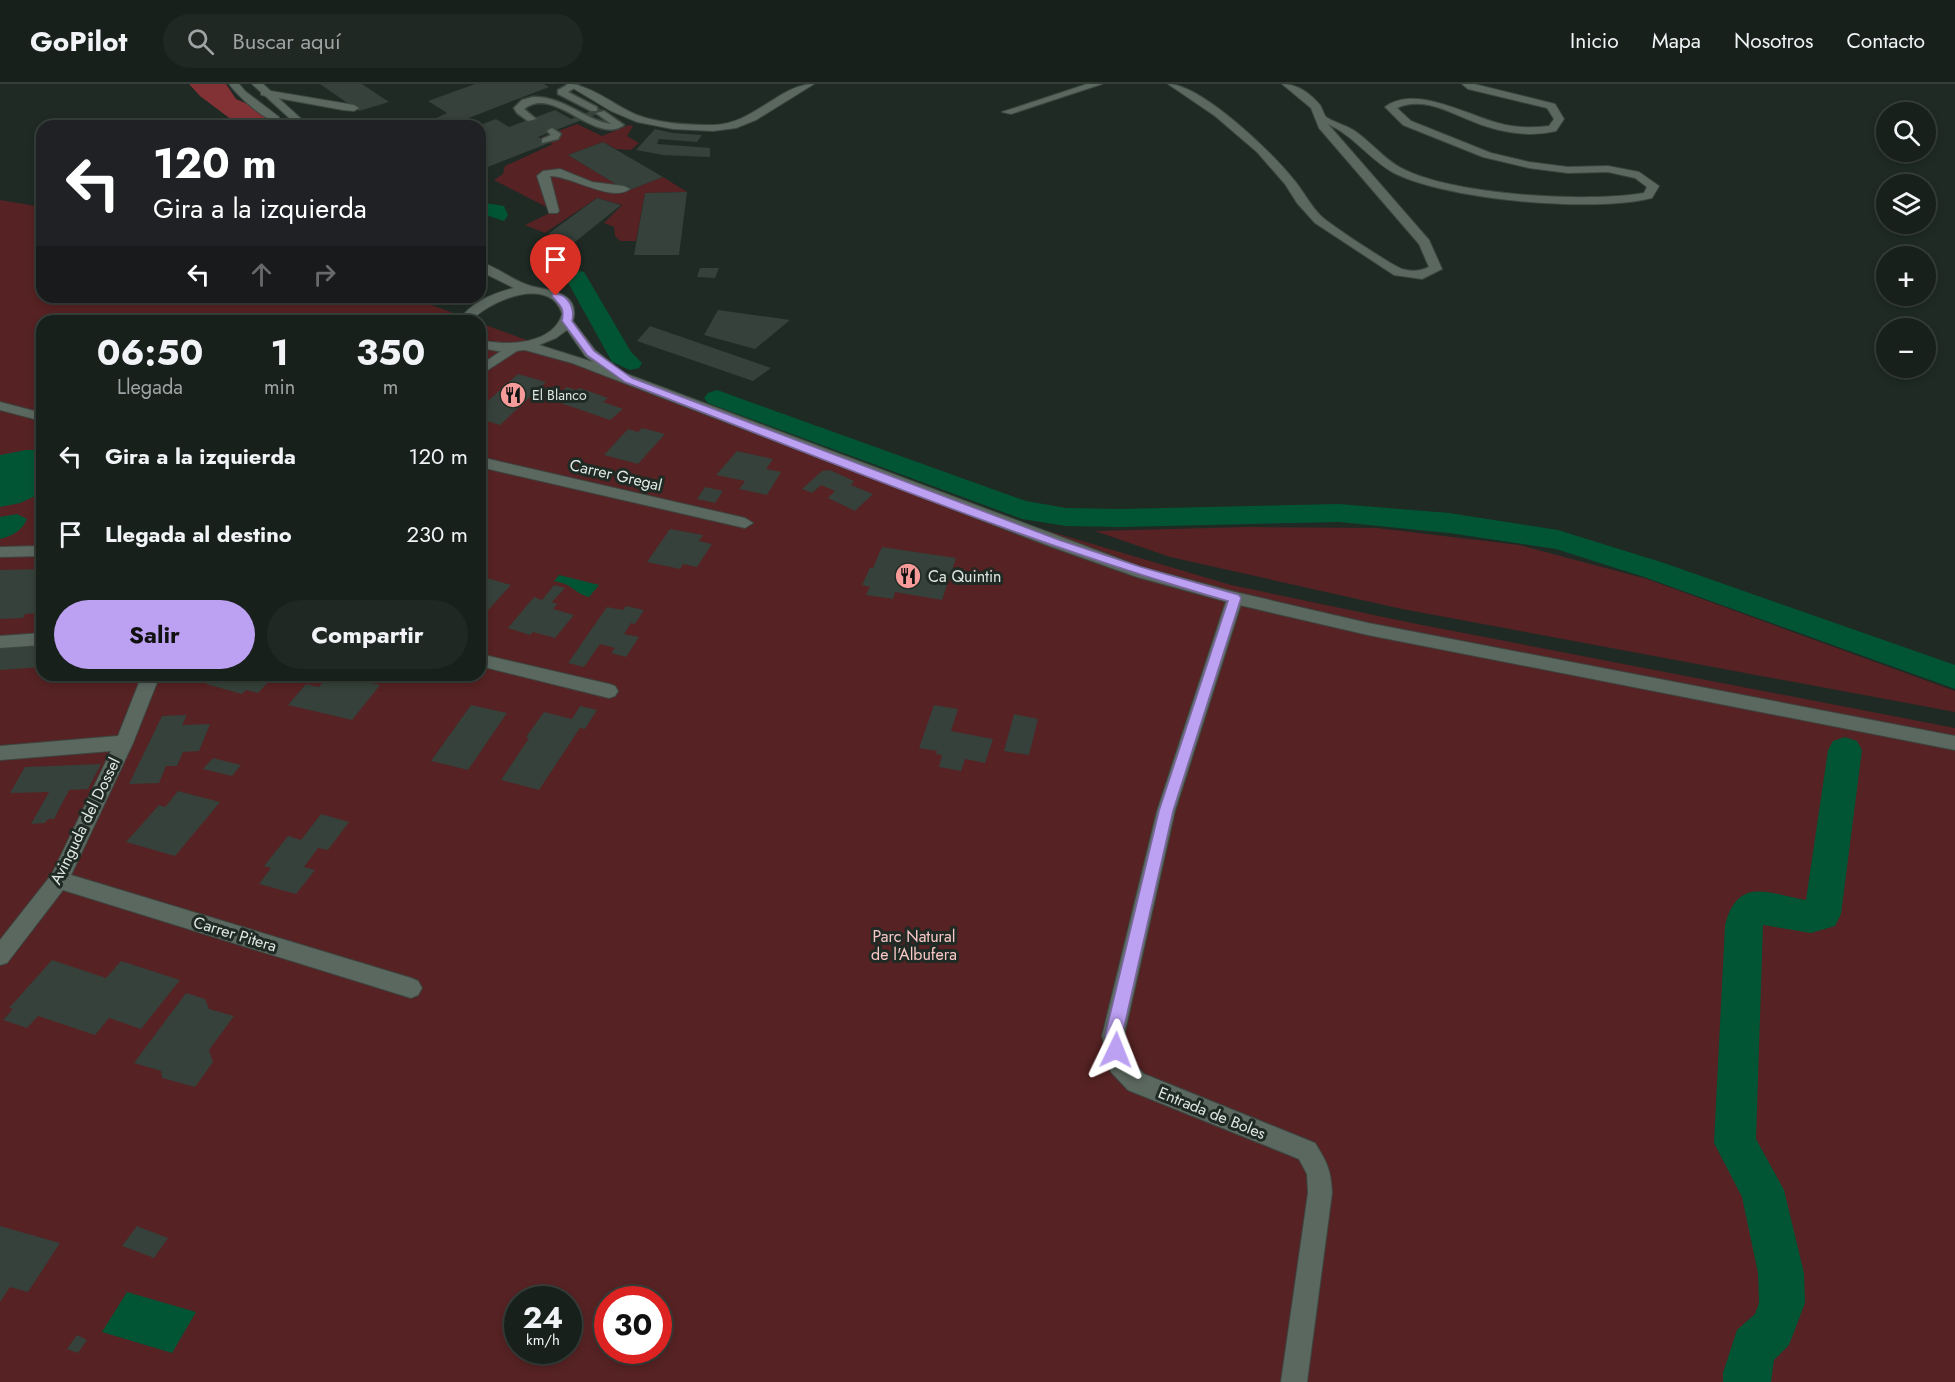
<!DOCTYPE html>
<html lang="es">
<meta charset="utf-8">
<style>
:root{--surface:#17201b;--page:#202824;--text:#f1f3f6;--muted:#9ea3a3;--line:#363e3a;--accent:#bca0f2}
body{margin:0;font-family:Jost,sans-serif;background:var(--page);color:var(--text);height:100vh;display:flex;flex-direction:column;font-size:22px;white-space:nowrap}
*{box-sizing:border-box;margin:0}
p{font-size:20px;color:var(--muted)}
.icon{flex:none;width:33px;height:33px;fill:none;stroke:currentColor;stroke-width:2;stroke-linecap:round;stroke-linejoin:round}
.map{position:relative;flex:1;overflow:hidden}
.panel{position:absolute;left:36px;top:231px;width:450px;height:366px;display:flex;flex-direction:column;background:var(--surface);border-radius:18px;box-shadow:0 3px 9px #0003,0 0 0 2px var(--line)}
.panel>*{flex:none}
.top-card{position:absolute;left:36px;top:36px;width:450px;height:183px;border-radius:18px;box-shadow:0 3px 9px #0003,0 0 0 2px var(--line);background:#202124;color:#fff;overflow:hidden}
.controls{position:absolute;left:1876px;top:18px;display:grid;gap:12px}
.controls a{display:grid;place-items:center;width:60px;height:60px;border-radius:50%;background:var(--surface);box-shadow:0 3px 9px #0003,0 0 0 2px var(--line);font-size:30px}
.speed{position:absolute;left:504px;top:1202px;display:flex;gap:12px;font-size:30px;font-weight:700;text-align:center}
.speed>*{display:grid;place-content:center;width:78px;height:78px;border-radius:50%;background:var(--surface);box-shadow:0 3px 9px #0003,0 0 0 2px var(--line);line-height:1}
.speed small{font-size:15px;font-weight:400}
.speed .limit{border:9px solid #d22;background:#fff;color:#111}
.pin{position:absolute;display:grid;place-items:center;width:51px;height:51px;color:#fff;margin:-62px -26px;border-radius:50% 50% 50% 0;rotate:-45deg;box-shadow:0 0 6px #0007}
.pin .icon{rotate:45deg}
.me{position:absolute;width:66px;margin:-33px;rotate:2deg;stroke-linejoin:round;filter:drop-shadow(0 0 4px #0008)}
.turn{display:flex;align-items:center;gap:21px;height:126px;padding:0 18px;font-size:27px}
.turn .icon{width:78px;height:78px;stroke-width:2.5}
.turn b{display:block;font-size:42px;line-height:51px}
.lanes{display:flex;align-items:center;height:57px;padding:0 18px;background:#0003;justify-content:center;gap:30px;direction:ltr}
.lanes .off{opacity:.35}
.eta{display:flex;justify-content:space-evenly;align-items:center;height:102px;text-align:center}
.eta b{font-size:36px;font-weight:700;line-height:42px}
.button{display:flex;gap:12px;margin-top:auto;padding:12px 18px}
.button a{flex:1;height:69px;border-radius:36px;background:var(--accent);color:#111;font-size:24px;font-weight:700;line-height:69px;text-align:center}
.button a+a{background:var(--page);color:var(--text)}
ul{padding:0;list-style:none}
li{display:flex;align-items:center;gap:18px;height:78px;padding:0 18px}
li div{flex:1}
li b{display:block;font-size:22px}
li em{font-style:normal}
header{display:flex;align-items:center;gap:36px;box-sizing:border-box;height:84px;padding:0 30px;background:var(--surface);border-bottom:2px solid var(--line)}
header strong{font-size:28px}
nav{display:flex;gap:33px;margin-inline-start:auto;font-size:21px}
.search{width:420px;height:54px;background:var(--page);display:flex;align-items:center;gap:15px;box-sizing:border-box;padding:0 21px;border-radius:33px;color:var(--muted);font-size:22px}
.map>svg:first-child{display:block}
</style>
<header>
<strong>GoPilot</strong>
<div class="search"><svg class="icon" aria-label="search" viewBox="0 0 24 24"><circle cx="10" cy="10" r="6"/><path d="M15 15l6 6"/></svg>Buscar aquí</div>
<nav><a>Inicio</a><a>Mapa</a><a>Nosotros</a><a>Contacto</a></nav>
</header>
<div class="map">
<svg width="1955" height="1298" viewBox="0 0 1955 1298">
<rect width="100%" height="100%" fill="#1f2a24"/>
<g fill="#562223" fill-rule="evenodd">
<path d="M 577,40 L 602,52 L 629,41 L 633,42 L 627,52 L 639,59 L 631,66 L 616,65 L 603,58 L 568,71 L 627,107 L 663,93 L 687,108 L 645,109 L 636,157 L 620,157 L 615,152 L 614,143 L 604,139 L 622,121 L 597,114 L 545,149 L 525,141 L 554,127 L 494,96 L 503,90 L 505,82 L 553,60 L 540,54 Z"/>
<path d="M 0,116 L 42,123 L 42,213 L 410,213 L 475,237 L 42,237 L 42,591 L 480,591 L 480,239 L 617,289 L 705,324 L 1025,440 L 1231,501 L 1412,539 L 1955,644 L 1955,1298 L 0,1298 ZM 518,1215 L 568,1215 L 568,1266 L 518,1266 ZM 608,1215 L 658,1215 L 658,1266 L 608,1266 Z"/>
<path d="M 1248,443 L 1377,444 L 1519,461 L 1647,495 L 1955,607 L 1955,628 L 1402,525 L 1170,473 L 1095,447 Z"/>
</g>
<path fill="#823135" d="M 189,0 L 226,0 L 236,15 L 252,22 L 276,42 L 240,42 L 200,12 Z"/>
<g fill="#015535">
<path d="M 485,119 L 504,122 L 508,131 L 504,137 L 480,129 L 480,120 Z"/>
<path d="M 26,366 L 42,366 L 42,409 L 20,419 L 0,423 L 0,371 Z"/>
<path d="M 17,430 L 27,435 C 22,447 12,452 0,455 L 0,433 Z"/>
<path d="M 559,491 L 599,501 L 589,513 C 573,509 574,500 554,497 Z"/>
<path d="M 127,1208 L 196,1228 L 172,1269 L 102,1248 Z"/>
</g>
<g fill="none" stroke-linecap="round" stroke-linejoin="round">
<g fill="#015535" fill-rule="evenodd">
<path d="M 576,186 L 584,188 L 587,193 L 631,268 L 642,279 L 639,284 L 630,286 L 612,278 L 565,193 L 568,188 Z"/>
<path d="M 717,306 L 1026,417 L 1066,424 L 1120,425 L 1339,420 L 1449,429 L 1558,446 L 1664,479 L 1955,581 L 1955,605 L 1644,493 L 1556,465 L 1449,449 L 1339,438 L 1120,443 L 1066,442 L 1022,435 L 708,319 L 704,314 L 708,309 Z"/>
<path d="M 1845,653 L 1857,657 L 1862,666 L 1841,830 L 1835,842 L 1811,849 L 1763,841 L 1756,1055 L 1784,1106 L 1804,1189 L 1805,1219 L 1789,1261 L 1774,1276 L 1771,1298 L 1723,1298 L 1723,1289 L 1737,1246 L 1755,1230 L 1759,1219 L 1758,1189 L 1742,1113 L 1714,1059 L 1725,841 C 1738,792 1767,809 1806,816 L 1828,666 L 1833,657 Z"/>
</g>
</g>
<g fill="#35413a">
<path d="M 320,0 L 362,0 L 389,18 L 359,27 Z"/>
<path d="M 475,0 L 544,0 L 549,3 L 448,42 L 434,35 L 447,29 L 428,17 Z"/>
<path d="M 599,24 L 605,27 L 538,53 L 549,59 L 480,86 L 480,41 L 496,35 L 509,43 L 555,26 L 571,35 Z"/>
<path d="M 655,45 L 672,49 L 702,51 L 697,58 L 659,55 L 657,60 L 710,64 L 710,73 L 663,71 L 636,66 Z"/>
<path d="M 603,58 L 663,93 L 627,107 L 568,71 Z"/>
<path d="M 687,108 L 679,171 L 634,171 L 645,109 Z"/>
<path d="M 597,114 L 621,121 L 575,158 L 548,150 Z"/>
<path d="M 700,184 L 719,184 L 715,194 L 697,193 Z"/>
<path d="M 718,226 L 790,236 L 755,265 L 704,251 Z"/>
<path d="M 650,242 L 771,284 L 753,297 L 637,257 Z"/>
<path d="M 518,290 L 546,298 L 500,341 L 480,335 L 480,324 Z"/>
<path d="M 567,303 L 576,306 L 580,304 L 608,314 L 603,318 L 623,325 L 610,336 L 552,316 Z"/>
<path d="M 642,344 L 665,350 L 638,380 L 604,371 L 628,345 L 638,348 Z"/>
<path d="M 737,367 L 773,375 L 766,385 L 781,388 L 767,411 L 739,405 L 745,397 L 716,391 Z"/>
<path d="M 830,386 L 854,397 L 851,401 L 873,410 L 855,427 L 828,414 L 835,407 L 821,401 L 812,409 L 802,405 L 822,387 Z"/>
<path d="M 705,403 L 723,407 L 715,419 L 697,415 Z"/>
<path d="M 670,445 L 703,451 L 699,457 L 712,460 L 697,483 L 683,480 L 680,485 L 647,478 Z"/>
<path d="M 882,463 L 956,474 L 942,516 L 895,508 L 893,515 L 866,511 L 870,503 L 862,501 L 870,484 L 873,484 Z"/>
<path d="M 42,485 L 42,529 L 25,530 L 23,534 L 0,535 L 0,486 Z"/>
<path d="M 480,492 L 511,501 L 480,535 Z"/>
<path d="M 554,501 L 565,504 L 552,518 L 557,520 L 553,525 L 574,531 L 555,554 L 533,548 L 530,551 L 508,544 L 534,513 L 542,516 Z"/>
<path d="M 626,522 L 644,526 L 635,540 L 631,539 L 624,550 L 639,553 L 626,573 L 611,569 L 615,564 L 600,560 L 584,583 L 568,579 L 607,523 L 623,526 Z"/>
<path d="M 42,560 L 42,583 L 0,586 L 0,563 Z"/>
<path d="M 210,591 L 275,591 L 258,609 L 246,606 L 242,610 L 206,600 L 210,596 L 206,595 Z"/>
<path d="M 329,591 L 357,591 L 354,595 L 380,601 L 352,636 L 288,621 L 306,600 L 319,603 Z"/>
<path d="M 471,621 L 507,629 L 468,686 L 431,677 Z"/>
<path d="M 934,621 L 958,625 L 951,647 L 993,655 L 985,679 L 965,675 L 961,687 L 939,683 L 942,671 L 936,670 L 937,667 L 919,664 Z"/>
<path d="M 580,622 L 597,626 L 585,645 L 580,644 L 539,706 L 501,696 L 529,654 L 526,653 L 544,628 L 572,635 Z"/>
<path d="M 1014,630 L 1038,635 L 1029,671 L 1004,667 Z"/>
<path d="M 187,631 L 182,641 L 210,640 L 199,667 L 183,668 L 177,682 L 166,682 L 159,699 L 129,700 L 162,632 Z"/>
<path d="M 213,674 L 241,681 L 232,692 L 203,685 Z"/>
<path d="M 101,680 L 88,705 L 69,706 L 54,735 L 48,735 L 45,739 L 31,740 L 49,708 L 10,709 L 25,683 Z"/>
<path d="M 178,707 L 220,718 L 175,772 L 126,758 L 159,721 L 165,723 Z"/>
<path d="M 321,730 L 349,738 L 328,766 L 318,764 L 304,783 L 315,786 L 296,810 L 259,800 L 271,784 L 264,782 L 288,752 L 301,756 Z"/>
<path d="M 52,876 L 106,894 L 121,877 L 180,896 L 141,945 L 109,934 L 95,951 L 38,932 L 27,944 L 3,936 L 13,925 L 9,924 Z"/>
<path d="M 186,909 L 205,915 L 209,925 L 234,932 L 209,966 L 213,978 L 195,1003 L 162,994 L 161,987 L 134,979 Z"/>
<path d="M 0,1142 L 60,1159 L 28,1208 L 10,1203 L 0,1218 Z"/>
<path d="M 137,1142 L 168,1154 L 154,1174 L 122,1162 Z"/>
<path d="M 77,1251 L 87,1256 L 78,1269 L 67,1265 Z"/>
</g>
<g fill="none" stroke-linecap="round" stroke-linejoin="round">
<g stroke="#3c4640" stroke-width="3">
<g id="service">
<path d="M 569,0 L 579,1 L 568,8 L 597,23 L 597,27 L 591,27 L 558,10 L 558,6 Z"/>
<path d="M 533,13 C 564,12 584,36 611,40 L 596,29 L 604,27 L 624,41 C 595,62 554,0 524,25 L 536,35 L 528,37 L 517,29 L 514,24 L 522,16 Z"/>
<path d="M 552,44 L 561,50 L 558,55 L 542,59 L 542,55 L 551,51 L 547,47 Z"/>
</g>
</g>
<g stroke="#3c4640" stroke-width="2">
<g id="pedestrian">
<path d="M 229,0 L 239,0 L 245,7 L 279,33 L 279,37 C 266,39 237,11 229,0 Z"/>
<path d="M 265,6 L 354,21 L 359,24 L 354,27 L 343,26 L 261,11 L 261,7 Z"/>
<path d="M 560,85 L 592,98 L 624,102 L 630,105 C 612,119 569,91 550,92 L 559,127 L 557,129 L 549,129 L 537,92 L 543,87 Z"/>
<path d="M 0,318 L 42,329 L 42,337 L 0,326 Z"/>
<path d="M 42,462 L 42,472 L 0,473 L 0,463 Z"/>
<path d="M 42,549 L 42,561 L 0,564 L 0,552 Z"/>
</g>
</g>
<g stroke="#3c4640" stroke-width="2">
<g id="minor">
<path d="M 566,0 C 591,0 613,21 637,31 C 660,40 689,41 714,41 C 754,40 780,0 814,0 L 756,36 L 736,44 L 713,47 L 673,45 L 637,38 L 611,27 Z"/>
<path d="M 1087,0 L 1102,0 L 1011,30 L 1002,28 Z"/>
<path d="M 1168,0 C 1201,0 1273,69 1294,96 C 1304,108 1310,121 1321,132 C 1329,140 1393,182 1402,185 C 1412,188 1421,187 1429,183 L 1419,160 L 1319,44 L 1311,24 L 1282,0 C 1297,0 1310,9 1320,21 C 1322,24 1324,31 1326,33 C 1331,37 1348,42 1355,47 C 1371,58 1384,75 1401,84 C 1452,111 1586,119 1644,109 L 1647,103 L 1635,94 L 1608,88 L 1568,89 L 1529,84 L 1483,73 L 1403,41 L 1385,23 C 1414,0 1467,31 1498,39 C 1515,44 1532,44 1549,42 L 1554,35 L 1547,24 L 1468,5 L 1462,0 L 1474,0 L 1555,20 L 1564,35 L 1556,47 C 1531,53 1505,49 1482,41 C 1455,32 1425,11 1397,24 L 1411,37 L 1491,69 L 1529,78 L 1568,83 L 1608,82 L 1639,88 L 1659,102 L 1652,114 C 1593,129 1448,116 1394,89 C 1370,76 1354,52 1328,40 L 1429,156 L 1442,185 L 1422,195 L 1394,191 L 1315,139 L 1297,119 L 1285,100 L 1257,68 L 1215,32 Z"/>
<path d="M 512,260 L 517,261 L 519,264 L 517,267 L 480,291 L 480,281 Z"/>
<path d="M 480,373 L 745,434 L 753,439 L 745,444 L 480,383 Z"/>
<path d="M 1235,508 L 1241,510 L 1243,514 L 1175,727 L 1124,952 L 1129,975 L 1144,990 L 1315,1059 C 1327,1078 1331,1086 1332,1109 L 1307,1298 L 1281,1298 L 1308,1109 L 1307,1090 L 1299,1075 L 1128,1006 L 1111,988 L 1102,952 L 1157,727 L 1227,514 L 1229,510 Z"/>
<path d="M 480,570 L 609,600 L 615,602 L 618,607 L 615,612 L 609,614 L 480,582 Z"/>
<path d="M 142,591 L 160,591 L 133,659 L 71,791 L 411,894 L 418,897 L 422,904 L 418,911 L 411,914 L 63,806 L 7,879 L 0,881 L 0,856 L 52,790 L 111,667 L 0,676 L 0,662 L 118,652 Z"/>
</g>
</g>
<g stroke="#3c4640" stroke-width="2">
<g id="tertiary">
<path d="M 252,0 L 263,0 L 309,42 L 298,42 Z"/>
<path d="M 480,178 C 497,183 511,195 528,201 C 543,207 582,205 573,237 L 595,266 L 614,281 L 611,284 L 1141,483 L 1235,508 L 1368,539 L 1955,652 L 1955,666 L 1368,551 L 1235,520 L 1137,493 L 1049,462 L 572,279 L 525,266 L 504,268 L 480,264 L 480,256 C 506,262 553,261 562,230 C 551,191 489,216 471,237 L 458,237 C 472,218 491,210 514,204 L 480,187 ZM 567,246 L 585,272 L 593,278 L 539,261 L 556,254 Z"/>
</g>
</g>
<use href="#service" fill="#5b6860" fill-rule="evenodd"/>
<use href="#pedestrian" fill="#5b6860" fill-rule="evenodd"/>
<use href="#minor" fill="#5b6860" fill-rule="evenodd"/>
<use href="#tertiary" fill="#5b6860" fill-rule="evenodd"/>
</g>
<path fill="#bca0f2" stroke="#7a689d" stroke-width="1.5" d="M 553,210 C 568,209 575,224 572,237 L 594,267 L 632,294 L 1059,456 L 1141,483 L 1239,511 L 1241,514 L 1173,727 L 1122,952 L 1124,966 L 1122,971 L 1116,974 L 1110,971 L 1105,952 L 1159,727 L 1228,517 C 1022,458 824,375 625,298 L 587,271 L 562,237 C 565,223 560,222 552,212 Z"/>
<defs>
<g id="restaurant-disc" transform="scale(1.35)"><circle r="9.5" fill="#f59b9a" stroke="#1f2a24"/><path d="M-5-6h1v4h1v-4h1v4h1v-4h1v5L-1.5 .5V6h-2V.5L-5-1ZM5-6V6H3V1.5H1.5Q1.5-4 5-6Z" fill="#111"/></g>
</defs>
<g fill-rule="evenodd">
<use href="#restaurant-disc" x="513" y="311"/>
<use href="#restaurant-disc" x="908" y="492"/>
</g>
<g text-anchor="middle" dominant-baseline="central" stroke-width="6" stroke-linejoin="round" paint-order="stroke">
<g font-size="14" fill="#dfe7e2" stroke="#1f2a24" text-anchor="start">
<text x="532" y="311">El Blanco</text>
</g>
<g font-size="16" fill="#dfe7e2" stroke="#1f2a24">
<text transform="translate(616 391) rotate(13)">Carrer Gregal</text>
<text transform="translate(85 737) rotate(-64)">Avinguda del Dossel</text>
<text transform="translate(235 850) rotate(17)">Carrer Pitera</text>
<text transform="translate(1212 1029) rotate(22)">Entrada de Boles</text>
</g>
<g font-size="16" fill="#dfe7e2" stroke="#1f2a24" text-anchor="start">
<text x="928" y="492">Ca Quintin</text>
</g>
<g font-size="16" fill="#fac9c7" stroke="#1f2a24">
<text x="914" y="852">Parc Natural<tspan x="914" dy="18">de l'Albufera</tspan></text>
</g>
</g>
</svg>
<div class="controls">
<a><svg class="icon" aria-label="search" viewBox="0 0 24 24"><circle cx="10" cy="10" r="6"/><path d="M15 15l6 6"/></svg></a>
<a><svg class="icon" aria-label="layers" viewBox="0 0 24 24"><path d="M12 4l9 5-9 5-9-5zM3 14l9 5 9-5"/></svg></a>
<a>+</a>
<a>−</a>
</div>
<div class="speed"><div>24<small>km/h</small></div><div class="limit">30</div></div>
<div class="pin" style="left:556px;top:212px;background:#d93025"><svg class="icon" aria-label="arrive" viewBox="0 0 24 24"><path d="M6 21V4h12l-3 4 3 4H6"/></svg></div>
<svg class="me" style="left:1116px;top:966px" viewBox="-20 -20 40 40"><path d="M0-17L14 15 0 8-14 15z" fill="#bca0f2" stroke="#fff" stroke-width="4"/></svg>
<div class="top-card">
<div class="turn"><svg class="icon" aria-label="left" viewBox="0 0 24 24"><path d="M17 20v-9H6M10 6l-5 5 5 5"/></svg><div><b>120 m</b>Gira a la izquierda</div></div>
<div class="lanes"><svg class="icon" aria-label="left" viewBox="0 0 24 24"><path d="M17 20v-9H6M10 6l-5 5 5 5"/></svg><svg class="icon off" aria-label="ahead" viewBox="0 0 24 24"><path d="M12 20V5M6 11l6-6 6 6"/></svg><svg class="icon off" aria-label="right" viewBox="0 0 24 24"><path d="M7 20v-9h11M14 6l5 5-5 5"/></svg></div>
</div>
<section class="panel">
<div class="eta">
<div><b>06:50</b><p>Llegada</p></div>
<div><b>1</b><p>min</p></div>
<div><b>350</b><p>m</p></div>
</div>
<ul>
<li><svg class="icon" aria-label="left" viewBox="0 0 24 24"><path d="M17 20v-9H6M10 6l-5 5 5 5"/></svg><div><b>Gira a la izquierda</b></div><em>120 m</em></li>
<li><svg class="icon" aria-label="arrive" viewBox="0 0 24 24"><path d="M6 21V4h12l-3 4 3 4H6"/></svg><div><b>Llegada al destino</b></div><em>230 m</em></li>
</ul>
<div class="button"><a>Salir</a><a>Compartir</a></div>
</section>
</div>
